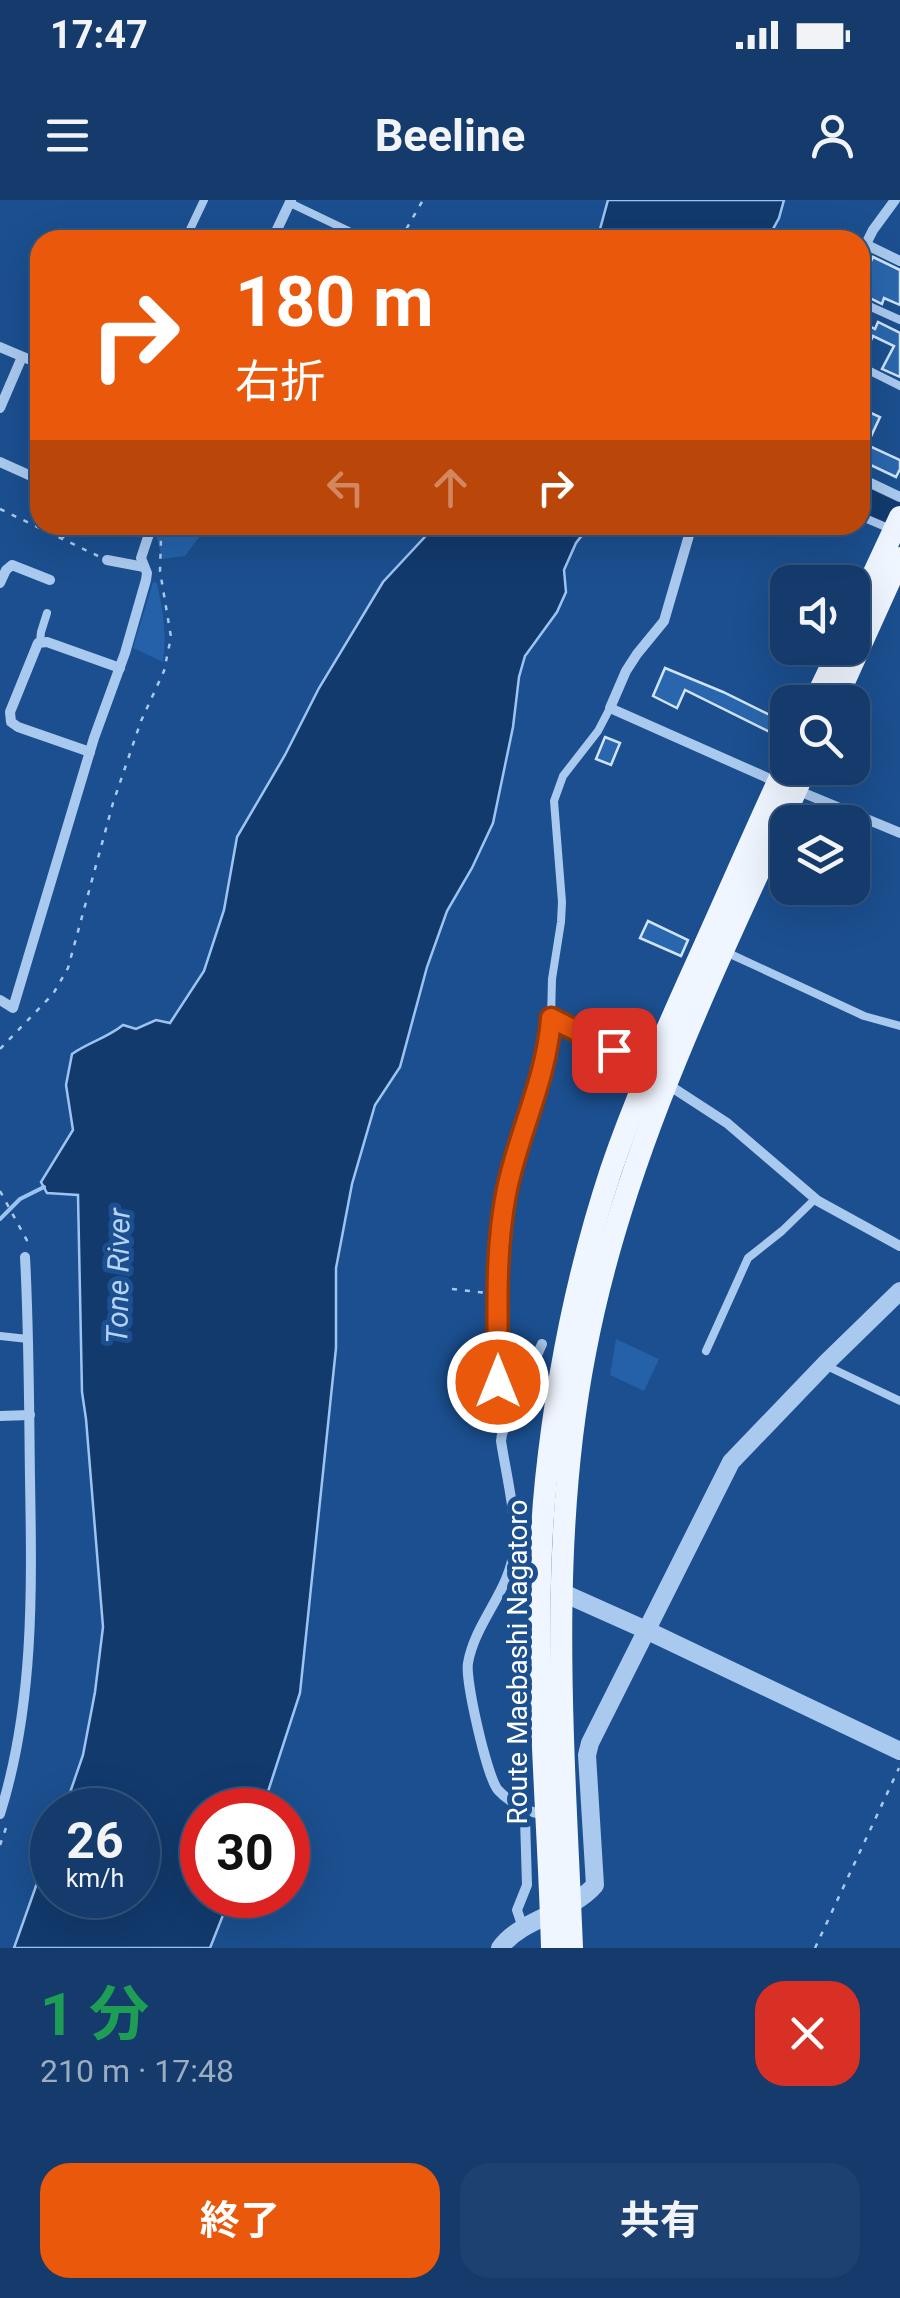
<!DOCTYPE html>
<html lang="ja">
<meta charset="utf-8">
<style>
:root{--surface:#143b6b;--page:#1d4271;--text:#f1f3f6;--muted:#9dadc1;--line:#33557e;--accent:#ea580c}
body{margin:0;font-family:Roboto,"Noto Sans JP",sans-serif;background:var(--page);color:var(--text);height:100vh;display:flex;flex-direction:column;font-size:38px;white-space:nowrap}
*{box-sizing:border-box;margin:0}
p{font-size:32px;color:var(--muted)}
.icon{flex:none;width:55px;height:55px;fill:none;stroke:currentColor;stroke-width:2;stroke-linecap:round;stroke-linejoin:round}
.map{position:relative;height:1748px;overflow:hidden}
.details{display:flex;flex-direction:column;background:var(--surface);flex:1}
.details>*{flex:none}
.banner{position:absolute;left:30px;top:30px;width:840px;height:305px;border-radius:30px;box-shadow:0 10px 40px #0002,0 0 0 2px var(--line);background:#ea580c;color:#fff;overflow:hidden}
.tools{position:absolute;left:770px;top:365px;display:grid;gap:20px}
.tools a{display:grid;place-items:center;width:100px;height:100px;border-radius:20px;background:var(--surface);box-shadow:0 10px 40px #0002,0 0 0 2px var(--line);font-size:50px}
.speed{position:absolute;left:30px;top:1588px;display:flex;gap:20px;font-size:50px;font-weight:700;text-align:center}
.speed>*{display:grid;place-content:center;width:130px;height:130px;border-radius:50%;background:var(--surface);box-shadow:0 10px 40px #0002,0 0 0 2px var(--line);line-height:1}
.speed small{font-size:25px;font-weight:400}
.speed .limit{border:15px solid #d22;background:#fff;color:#111}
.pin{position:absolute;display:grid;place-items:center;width:85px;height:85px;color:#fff;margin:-42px;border-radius:20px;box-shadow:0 5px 15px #0006}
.me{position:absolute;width:110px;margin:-55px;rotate:0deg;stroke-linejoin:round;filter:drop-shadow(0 0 8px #0008)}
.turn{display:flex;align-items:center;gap:35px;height:210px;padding:0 40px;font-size:45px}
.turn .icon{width:130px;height:130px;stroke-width:2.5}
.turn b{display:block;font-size:70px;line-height:85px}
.lanes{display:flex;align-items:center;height:95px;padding:0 40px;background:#0003;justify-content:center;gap:50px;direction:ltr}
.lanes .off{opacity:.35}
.round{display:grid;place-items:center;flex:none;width:105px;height:105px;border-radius:30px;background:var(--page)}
.head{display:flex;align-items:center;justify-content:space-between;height:170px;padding:0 40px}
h1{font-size:60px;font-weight:700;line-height:75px;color:#1e9e55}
.button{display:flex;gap:20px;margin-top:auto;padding:20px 40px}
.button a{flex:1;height:115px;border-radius:30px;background:var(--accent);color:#fff;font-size:40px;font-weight:700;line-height:115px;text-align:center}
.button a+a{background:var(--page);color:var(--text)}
.status{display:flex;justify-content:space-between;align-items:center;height:70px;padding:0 50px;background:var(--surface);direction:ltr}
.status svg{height:28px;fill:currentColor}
header{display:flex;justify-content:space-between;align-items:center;height:130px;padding:0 40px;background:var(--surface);font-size:45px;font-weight:700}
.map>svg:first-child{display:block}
</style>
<div class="status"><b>17:47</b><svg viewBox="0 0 49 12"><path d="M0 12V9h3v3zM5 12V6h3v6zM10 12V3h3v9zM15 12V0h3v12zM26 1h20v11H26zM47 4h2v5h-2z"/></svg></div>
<header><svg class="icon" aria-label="menu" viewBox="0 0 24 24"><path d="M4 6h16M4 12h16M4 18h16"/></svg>Beeline<svg class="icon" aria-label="person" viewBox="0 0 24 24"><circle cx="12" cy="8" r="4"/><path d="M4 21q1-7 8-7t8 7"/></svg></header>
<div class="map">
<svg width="900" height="1748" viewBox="0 0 900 1748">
<rect width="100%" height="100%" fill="#1b4f8f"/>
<g fill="#2461a8">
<path d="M 159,325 L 208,325 L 185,356 L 162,359 L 156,334 Z"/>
<path d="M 153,382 L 157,383 C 163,412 167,433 163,462 L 133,448 Z"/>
<path d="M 616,1139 L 659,1159 L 644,1191 L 610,1175 Z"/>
</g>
<g fill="#123a6d" stroke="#9cc4f0" stroke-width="2.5">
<path d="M 608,0 L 784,0 L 779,18 L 767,40 L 597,40 Z"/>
<path d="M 436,325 L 590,325 L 576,343 L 564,370 L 566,392 L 557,412 L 525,456 L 519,477 L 513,527 L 493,623 L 472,668 L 447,711 L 427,767 L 400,867 L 375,905 L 352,984 L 336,1068 L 336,1148 L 300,1493 L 262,1610 L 202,1610 L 202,1695 L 231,1695 L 210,1748 L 14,1748 L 52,1641 L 52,1695 L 138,1695 L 138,1610 L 64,1610 L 83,1555 L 95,1492 L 103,1427 L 86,1219 L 82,1192 L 78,995 L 47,993 L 41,982 L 73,930 L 66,885 L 72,854 C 89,842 107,838 123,825 L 136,829 L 156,820 L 170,823 L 204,771 L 224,710 L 237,637 L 285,555 L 319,488 L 383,382 Z"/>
</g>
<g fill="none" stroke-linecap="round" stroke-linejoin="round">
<path stroke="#9cc4f0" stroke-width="4" d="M 0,1019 L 20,999 L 44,987"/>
<path stroke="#123a6d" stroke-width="25" d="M 860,298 L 900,317"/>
</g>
<g fill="#2a66ad" stroke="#cfe3fa" stroke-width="2.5">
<path d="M 873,57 L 900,70 L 900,105 L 884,98 L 882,104 L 868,97 L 869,94 L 860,90 L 860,84 Z"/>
<path d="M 860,121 L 875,129 L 878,122 L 900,133 L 900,177 L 882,169 L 894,146 L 873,136 L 862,159 L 860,159 Z"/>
<path d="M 860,208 L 880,217 L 867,245 L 900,260 L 900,269 L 896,277 L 860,260 Z"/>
<path d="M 665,468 L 723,492 L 786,523 L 780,537 L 685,490 L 677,508 L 653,496 Z"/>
<path d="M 605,537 L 620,543 L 611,565 L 596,559 Z"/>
<path d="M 648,721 L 688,740 L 681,756 L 640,738 Z"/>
</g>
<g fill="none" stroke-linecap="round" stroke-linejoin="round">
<g stroke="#a9c9ee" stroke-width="2.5" stroke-dasharray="5 8" stroke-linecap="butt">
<path d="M 400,40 L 423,0"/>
<path d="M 0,309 L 98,356"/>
<path d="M 63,338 L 67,325"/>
<path d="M 0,849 L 53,794 L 68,768 L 113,603 L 141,521 L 164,471 L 171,437 L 160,371 L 161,339"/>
<path d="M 0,991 L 30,1046"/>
<path d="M 452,1089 L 487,1093"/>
<path d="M 0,1645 L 7,1625"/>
<path d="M 815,1748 L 899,1568"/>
</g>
<g stroke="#a9c9ee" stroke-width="8">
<path d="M 290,3 L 355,34"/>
<path d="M 185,40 L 204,0"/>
<path d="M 860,102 L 900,120"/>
<path d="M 860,166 L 900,186"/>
<path d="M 860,316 L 893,330"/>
<path d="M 40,442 L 41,432 L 47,413"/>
<path d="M 728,753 L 864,816 L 900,826"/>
<path d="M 551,818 L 552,779 L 561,722 L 562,702 L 554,601 L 563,576 L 598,531 L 610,508"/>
<path d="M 0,1136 L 28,1139"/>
<path d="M 706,1151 L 748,1058 L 782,1031 L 815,999"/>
<path d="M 826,1163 L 831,1168 L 900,1201"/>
</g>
<g stroke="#a9c9ee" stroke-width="10">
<path d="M 272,40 L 291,0"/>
<path d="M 865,44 L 900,61"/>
<path d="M 860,56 L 873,30 L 895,0"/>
<path d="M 0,147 L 40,164"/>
<path d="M 0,208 L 22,157"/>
<path d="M 0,262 L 40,280"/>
<path d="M 860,278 L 900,297"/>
<path d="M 692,325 L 664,421 L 637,454 L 626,471 L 610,508 L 779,583"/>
<path d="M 107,360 L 144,367"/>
<path d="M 0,383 L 6,370 L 12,365 L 50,380"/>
<path d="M 90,552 L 18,527 L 11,522 L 10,512 L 38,443 L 47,442 L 120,468"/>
<path d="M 794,589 L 900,633"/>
<path d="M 0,800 L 13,808 L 94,538 L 125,453 L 146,380 L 147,373 L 141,358 L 152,325"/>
<path d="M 667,884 L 727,923 L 818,1001 L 900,1046"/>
<path d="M 542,1144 L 502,1234 L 501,1241 C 506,1274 517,1316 514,1349 C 510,1391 475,1422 468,1463 C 465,1480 487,1577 498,1590 C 509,1602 529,1614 545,1614"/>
<path d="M 525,1183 L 558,1190"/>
<path d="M 518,1198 L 503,1191 L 498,1182 C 498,1118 494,1052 507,989 C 519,931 548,877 551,818 L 649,871"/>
<path d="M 0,1216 L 30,1215"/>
<path d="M 0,1614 C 34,1506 32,1392 30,1279 C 29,1205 29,1131 25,1057"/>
<path d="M 523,1728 L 517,1710 L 527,1685 L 525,1619 L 527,1611"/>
</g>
<g stroke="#a9c9ee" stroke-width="18">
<path d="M 561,1392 L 646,1430 L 900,1551"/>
<path d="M 500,1748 C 523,1717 570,1714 595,1685 L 587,1555 L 590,1543 L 731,1262 L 826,1163 L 900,1091"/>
</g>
<g stroke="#f0f6ff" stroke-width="22">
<path d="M 852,420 L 900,317"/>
<path d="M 814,502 L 840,448"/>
<path d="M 835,502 L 900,358"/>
<path d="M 552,1748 C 548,1593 530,1435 546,1280 C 557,1175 578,1070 611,970 C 638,891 673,816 707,740 C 734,680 760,620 788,560"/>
<path d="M 572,1748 C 564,1550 547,1349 585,1153 C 624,946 721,758 806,568"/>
</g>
</g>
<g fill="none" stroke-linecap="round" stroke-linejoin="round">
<g stroke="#983908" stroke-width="25">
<path id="route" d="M 498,1182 C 498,1118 494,1052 507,989 C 519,932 547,877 551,818 L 614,850"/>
</g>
<use href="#route" stroke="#ea580c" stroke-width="18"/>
</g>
<g text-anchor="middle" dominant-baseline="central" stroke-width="10" stroke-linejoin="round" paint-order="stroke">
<g font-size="28" fill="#fff" stroke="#1b4f8f">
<text transform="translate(517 1462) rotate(-90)">Route Maebashi Nagatoro</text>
</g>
<g font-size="30" font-style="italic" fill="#b5d3f5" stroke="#1b4f8f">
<text transform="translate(118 1076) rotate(-89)">Tone River</text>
</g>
</g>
</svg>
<div class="tools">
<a><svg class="icon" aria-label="sound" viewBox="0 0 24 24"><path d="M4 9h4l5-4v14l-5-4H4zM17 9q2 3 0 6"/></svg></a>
<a><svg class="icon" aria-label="search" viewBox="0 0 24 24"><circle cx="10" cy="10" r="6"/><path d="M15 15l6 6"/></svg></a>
<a><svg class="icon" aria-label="layers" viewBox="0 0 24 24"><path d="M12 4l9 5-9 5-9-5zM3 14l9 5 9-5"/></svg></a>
</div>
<div class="speed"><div>26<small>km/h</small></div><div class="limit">30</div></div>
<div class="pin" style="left:614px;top:850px;background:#d93025"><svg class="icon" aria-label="arrive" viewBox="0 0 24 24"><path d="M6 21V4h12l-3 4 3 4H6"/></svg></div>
<svg class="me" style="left:498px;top:1182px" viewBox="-20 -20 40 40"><circle r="17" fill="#ea580c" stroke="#fff" stroke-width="3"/><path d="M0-11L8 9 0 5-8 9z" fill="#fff"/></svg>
<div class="banner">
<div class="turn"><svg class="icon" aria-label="right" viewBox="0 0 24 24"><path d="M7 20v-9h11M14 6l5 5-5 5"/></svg><div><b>180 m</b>右折</div></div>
<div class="lanes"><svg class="icon off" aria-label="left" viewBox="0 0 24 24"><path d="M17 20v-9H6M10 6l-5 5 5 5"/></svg><svg class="icon off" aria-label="ahead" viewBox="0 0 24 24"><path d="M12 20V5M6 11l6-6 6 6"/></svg><svg class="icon" aria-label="right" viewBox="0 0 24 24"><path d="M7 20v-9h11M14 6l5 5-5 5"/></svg></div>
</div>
</div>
<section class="details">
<div class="head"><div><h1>1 分</h1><p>210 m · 17:48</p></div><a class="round" style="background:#d93025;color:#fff"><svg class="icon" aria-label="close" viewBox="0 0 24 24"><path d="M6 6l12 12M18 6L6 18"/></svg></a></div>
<div class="button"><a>終了</a><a>共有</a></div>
</section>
